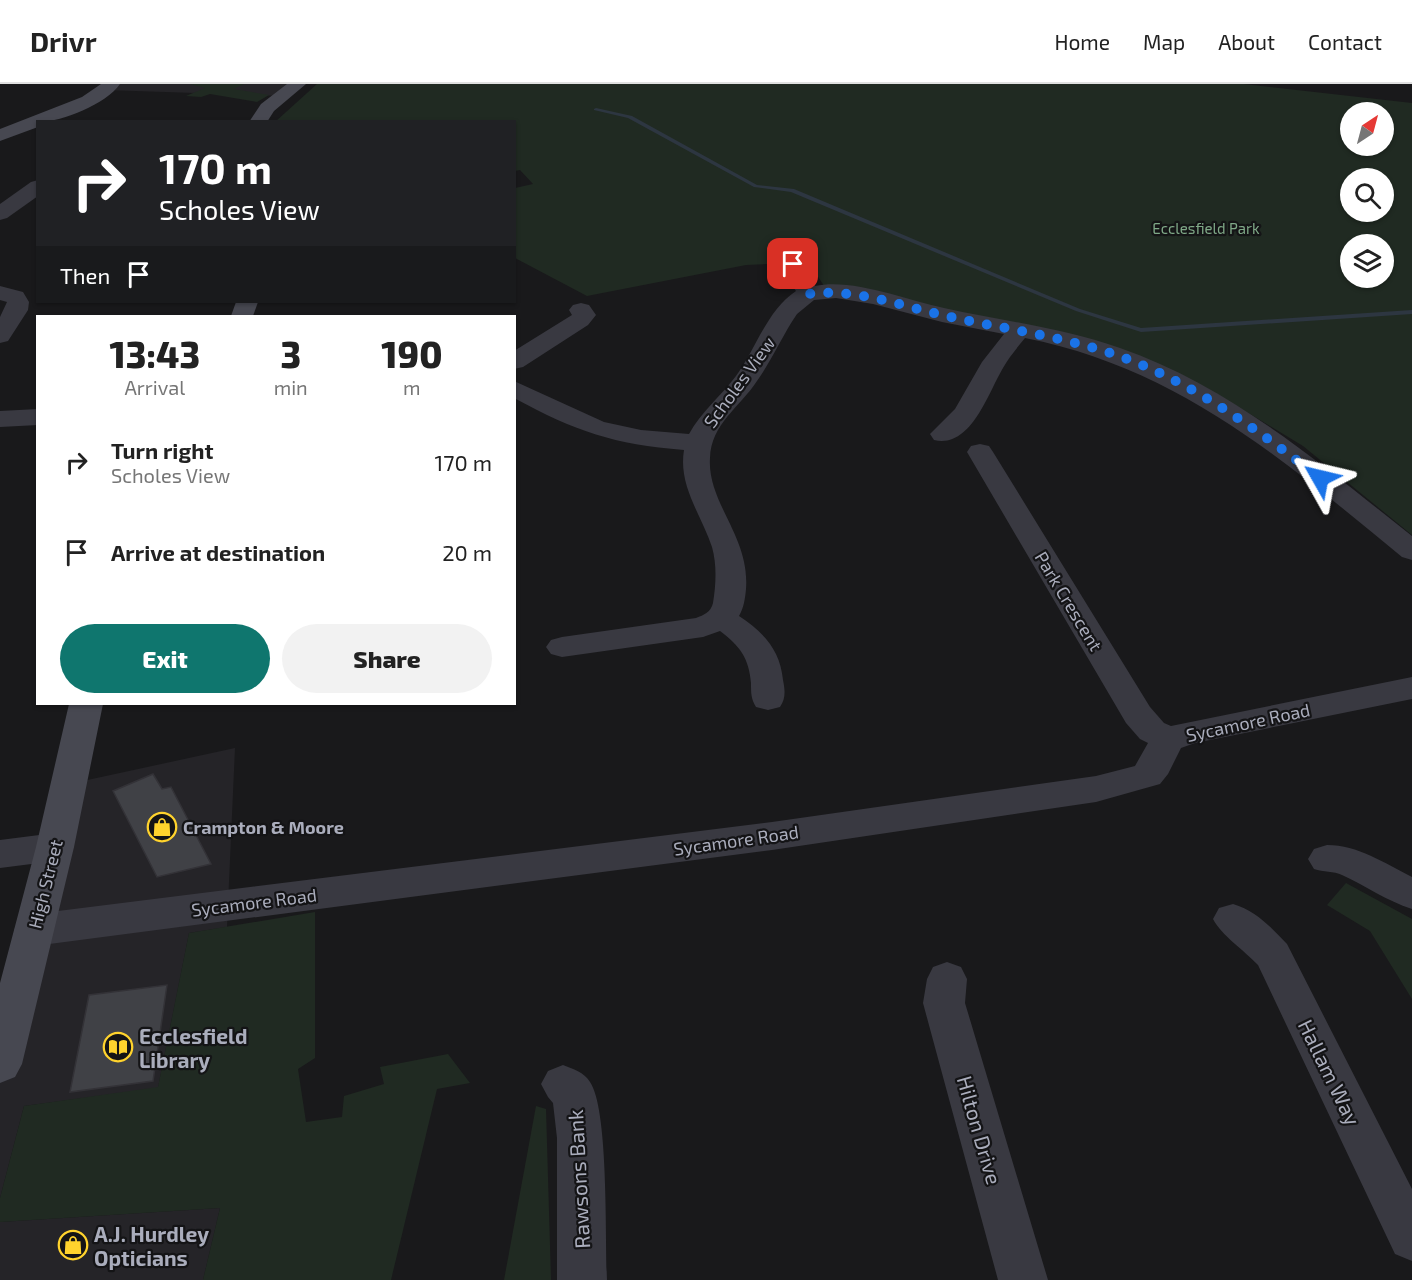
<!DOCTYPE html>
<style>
:root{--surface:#fff;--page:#f2f2f2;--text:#222;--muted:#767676;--line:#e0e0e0;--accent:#0f766e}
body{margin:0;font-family:"Exo 2",sans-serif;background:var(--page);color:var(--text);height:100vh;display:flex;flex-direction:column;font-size:22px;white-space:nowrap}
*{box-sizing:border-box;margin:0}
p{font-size:20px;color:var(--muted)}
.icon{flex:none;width:33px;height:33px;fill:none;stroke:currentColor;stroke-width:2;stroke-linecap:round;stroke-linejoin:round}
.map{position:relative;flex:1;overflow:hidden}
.drawer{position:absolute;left:36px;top:231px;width:480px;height:390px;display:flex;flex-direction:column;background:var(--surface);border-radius:0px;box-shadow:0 2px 4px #0004}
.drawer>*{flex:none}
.top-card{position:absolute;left:36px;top:36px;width:480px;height:183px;border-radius:0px;box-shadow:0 2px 4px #0004;background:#202124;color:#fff;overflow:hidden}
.needle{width:39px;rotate:36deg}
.fabs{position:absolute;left:1340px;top:18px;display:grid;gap:12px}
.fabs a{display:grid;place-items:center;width:54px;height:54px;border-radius:50%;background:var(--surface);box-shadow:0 2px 4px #0004;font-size:30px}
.pin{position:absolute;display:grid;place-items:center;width:51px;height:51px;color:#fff;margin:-26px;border-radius:12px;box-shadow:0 3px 9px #0006}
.me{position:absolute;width:66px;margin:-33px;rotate:307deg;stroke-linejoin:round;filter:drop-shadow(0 0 4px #0008)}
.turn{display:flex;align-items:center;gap:21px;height:126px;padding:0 24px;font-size:27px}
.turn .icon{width:78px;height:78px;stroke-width:2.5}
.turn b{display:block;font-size:42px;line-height:51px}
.then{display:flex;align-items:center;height:57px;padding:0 24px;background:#0003;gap:12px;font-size:22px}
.eta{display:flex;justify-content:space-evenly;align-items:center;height:102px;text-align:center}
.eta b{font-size:36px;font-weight:800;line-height:42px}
.button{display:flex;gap:12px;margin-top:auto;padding:12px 24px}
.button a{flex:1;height:69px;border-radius:36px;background:var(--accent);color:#fff;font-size:24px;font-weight:800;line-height:69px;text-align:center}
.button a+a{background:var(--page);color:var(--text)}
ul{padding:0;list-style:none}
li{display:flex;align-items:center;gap:18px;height:90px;padding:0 24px}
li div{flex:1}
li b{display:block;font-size:22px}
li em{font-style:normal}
header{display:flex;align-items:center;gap:36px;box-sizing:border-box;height:84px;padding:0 30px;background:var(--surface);border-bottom:2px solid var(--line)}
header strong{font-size:28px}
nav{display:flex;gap:33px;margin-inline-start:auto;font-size:21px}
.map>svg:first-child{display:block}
</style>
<header>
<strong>Drivr</strong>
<nav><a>Home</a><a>Map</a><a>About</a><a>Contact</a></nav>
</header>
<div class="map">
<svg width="1412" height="1196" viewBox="0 0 1412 1196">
<rect width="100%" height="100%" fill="#19191b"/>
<g fill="#252428">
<path d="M 112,0 L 298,0 L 283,12 L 105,6 Z"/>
<path d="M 235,664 L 227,843 L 189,849 L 158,1004 L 24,1022 L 0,1114 L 0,910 L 69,700 Z"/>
<path d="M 220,1124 L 203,1196 L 0,1196 L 0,1138 Z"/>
</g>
<g fill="#202a22" fill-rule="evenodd">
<path d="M 190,0 L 244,0 L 234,5 L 269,11 L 257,18 L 210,10 L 201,13 L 186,12 L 205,4 Z"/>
<path d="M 317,0 L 1244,0 L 1412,19 L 1412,451 L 1303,362 L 1207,304 L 1137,272 L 824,202 L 809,178 L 746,181 L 587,212 L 515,174 L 515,104 L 533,100 L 520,86 L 515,87 L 514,38 L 275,38 ZM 1350,28 L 1383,28 L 1383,62 L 1350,62 ZM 1350,94 L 1383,94 L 1383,128 L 1350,128 ZM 1350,160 L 1383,160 L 1383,194 L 1350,194 Z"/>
<path d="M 1346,799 L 1412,835 L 1412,915 L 1370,847 L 1327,821 Z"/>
<path d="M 315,828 L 315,974 L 298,985 L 306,1038 L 342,1033 L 344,1012 L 384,1000 L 380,983 L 448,970 L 470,999 L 437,1005 L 391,1196 L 203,1196 L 220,1124 L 0,1138 L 0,1114 L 24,1022 L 158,1003 L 189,849 Z"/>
<path d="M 536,1022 L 546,1025 L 551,1196 L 504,1196 Z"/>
</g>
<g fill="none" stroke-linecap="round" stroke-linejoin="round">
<path fill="#2d3641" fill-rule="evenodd" d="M 596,24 L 632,32 L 757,101 L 794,105 L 1080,225 L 1141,244 L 1412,226 L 1412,230 L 1141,248 L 1076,227 L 791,108 L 754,103 L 628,34 L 594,26 L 594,25 Z"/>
</g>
<g fill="#404146" stroke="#333237" stroke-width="1.5">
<path d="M 153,690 L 162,705 L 171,703 L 211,780 L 157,793 L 113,707 Z"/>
<path d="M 167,901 L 153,997 L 70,1008 L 89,911 Z"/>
</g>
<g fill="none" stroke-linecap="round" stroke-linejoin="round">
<g fill="#393941" fill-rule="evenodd">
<path d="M 38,96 L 38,112 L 7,134 L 0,136 L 0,120 L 31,98 Z"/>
<path d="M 793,173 L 801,175 L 815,202 C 853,194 906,216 944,224 C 1003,237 1063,244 1120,264 C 1230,302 1322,381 1412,452 L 1412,476 L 1402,473 C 1285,377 1178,284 1025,254 C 1017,264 1009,273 1003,284 C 988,309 971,365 934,356 L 930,350 L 955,325 L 982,278 L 1004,250 L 942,238 L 873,220 L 836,214 L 814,216 L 797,230 C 782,252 772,276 757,297 C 740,323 711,340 710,374 C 707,419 750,452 746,505 C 745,515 744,523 739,532 C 763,548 780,565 783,596 C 785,606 786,614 780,623 L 768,626 L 756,623 C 751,615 751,609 751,599 C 749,574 740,562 720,547 L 703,553 L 562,573 L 551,570 L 546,563 L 551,556 L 562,553 L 696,534 C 704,531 711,528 713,519 C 716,500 717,481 712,463 C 701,430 678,402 684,366 C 613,360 577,348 514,314 L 514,297 L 604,338 L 641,346 L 689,350 C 701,328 721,312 736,292 C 756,265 767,226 796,207 L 787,194 L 782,180 L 785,175 Z"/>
<path d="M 0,202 L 23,208 L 29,218 L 28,226 L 8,257 L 0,259 L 0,233 L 7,218 L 0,216 Z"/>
<path d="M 581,219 L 589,221 L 596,231 L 588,241 L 523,283 L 514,285 L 514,267 L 572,231 L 569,226 L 573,221 Z"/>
<path d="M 38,325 L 38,341 L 0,343 L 0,327 Z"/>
<path d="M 980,360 L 989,362 L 993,368 L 1150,623 L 1164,639 L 1171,642 L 1412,593 L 1412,615 L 1195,659 L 1181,664 L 1168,690 L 1160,700 L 1096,718 L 772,766 L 34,862 L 20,857 L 14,846 L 20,835 L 34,830 L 772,738 L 1096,692 L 1135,682 L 1148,659 L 1140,655 L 1126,639 L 967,368 L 971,362 Z"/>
<path d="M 55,749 L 68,753 L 74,763 L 68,773 L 55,777 L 0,784 L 0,756 Z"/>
<path d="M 1327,761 C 1358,761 1384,779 1412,793 L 1412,825 C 1387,817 1366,802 1342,791 C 1334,787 1323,788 1314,785 L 1308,775 L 1314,765 Z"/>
<path d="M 1233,820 C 1256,827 1271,843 1287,860 L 1412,1105 L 1412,1177 L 1395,1170 L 1258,881 C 1244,866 1222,852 1213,835 L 1219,824 Z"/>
<path d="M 947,878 L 961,883 L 967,895 L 965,919 L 1048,1196 L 998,1196 L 923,919 L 927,895 L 933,883 Z"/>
<path d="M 563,981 C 573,985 584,988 590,998 C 609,1026 605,1156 607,1196 L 557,1196 L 557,1054 L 553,1019 L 548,1013 L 541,1000 L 548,987 Z"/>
</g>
<g fill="#474851" fill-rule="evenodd">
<path d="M 101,0 L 120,0 C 106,20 62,38 38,38 L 38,43 L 0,57 L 0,45 L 82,13 Z"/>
<path d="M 287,0 L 306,0 L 274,27 L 267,38 L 249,38 L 261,20 Z"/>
<path d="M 236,218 L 258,218 L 253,232 L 231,232 Z"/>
<path d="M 69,620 L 103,620 L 74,763 L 22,980 L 15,993 L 0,999 L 0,899 L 36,763 Z"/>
</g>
</g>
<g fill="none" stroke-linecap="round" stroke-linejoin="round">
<path stroke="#1a73e8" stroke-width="10" stroke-dasharray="0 18" d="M 793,180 L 798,194 L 808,210 C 854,204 898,221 942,231 C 998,244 1055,251 1110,269 C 1185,293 1258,346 1320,394"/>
</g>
<defs>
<g id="shop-ring" transform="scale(1.5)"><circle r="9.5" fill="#141416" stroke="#ffd32d" stroke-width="1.5"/><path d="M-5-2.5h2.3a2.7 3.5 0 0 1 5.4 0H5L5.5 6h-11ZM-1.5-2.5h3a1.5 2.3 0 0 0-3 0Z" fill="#ffd32d"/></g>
<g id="library-ring" transform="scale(1.5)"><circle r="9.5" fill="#141416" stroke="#ffd32d" stroke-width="1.5"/><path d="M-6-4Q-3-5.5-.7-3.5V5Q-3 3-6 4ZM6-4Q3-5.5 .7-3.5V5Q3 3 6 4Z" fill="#ffd32d"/></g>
</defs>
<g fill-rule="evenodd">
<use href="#shop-ring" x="162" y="743"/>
<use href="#library-ring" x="118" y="963"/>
<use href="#shop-ring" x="73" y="1161"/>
</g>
<g text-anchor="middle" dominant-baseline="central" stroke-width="4.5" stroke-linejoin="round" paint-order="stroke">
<g font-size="15" fill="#7fa887" stroke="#141416">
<text x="1206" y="144">Ecclesfield Park</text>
</g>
<g font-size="18" fill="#aaadbc" stroke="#141416">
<text transform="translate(739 298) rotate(-54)">Scholes View</text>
<text transform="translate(1069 517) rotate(59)">Park Crescent</text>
<text transform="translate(1248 638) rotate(-12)">Sycamore Road</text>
<text transform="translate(736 756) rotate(-8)">Sycamore Road</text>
<text transform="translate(45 800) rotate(-76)">High Street</text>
<text transform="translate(254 818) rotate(-7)">Sycamore Road</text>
</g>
<g font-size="18" font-weight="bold" fill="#aaadbc" stroke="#141416" text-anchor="start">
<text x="183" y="743">Crampton &amp; Moore</text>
</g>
<g font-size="21" font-weight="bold" fill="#aaadbc" stroke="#141416" text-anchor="start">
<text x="139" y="951">Ecclesfield<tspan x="139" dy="24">Library</tspan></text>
<text x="94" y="1149">A.J. Hurdley<tspan x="94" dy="24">Opticians</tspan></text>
</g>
<g font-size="21" fill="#aaadbc" stroke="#141416">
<text transform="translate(1330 988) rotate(64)">Hallam Way</text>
<text transform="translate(980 1046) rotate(74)">Hilton Drive</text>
<text transform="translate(578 1095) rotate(-93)">Rawsons Bank</text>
</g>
</g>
</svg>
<div class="fabs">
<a><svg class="needle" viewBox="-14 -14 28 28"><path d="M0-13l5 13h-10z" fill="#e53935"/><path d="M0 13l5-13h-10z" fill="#767676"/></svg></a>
<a><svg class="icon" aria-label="search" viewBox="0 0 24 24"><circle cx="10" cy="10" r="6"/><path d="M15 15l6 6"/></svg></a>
<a><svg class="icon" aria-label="layers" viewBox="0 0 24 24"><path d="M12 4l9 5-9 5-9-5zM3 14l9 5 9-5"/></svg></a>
</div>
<div class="pin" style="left:793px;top:180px;background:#d93025"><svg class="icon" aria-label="arrive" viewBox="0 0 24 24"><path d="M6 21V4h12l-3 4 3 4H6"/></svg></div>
<svg class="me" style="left:1320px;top:394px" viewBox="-20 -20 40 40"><path d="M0-17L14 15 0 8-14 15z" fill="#1a73e8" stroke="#fff" stroke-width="4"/></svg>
<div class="top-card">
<div class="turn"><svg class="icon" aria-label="right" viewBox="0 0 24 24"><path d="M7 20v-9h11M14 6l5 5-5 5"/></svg><div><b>170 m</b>Scholes View</div></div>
<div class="then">Then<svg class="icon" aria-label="arrive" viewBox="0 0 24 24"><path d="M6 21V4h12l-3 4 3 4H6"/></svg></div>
</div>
<section class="drawer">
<div class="eta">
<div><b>13:43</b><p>Arrival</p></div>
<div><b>3</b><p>min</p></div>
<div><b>190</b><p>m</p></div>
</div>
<ul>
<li><svg class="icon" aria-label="right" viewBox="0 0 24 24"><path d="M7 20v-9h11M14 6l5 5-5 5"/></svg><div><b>Turn right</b><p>Scholes View</p></div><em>170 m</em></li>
<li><svg class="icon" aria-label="arrive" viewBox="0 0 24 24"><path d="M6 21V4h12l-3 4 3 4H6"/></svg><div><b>Arrive at destination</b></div><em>20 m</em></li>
</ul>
<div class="button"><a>Exit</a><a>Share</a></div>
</section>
</div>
